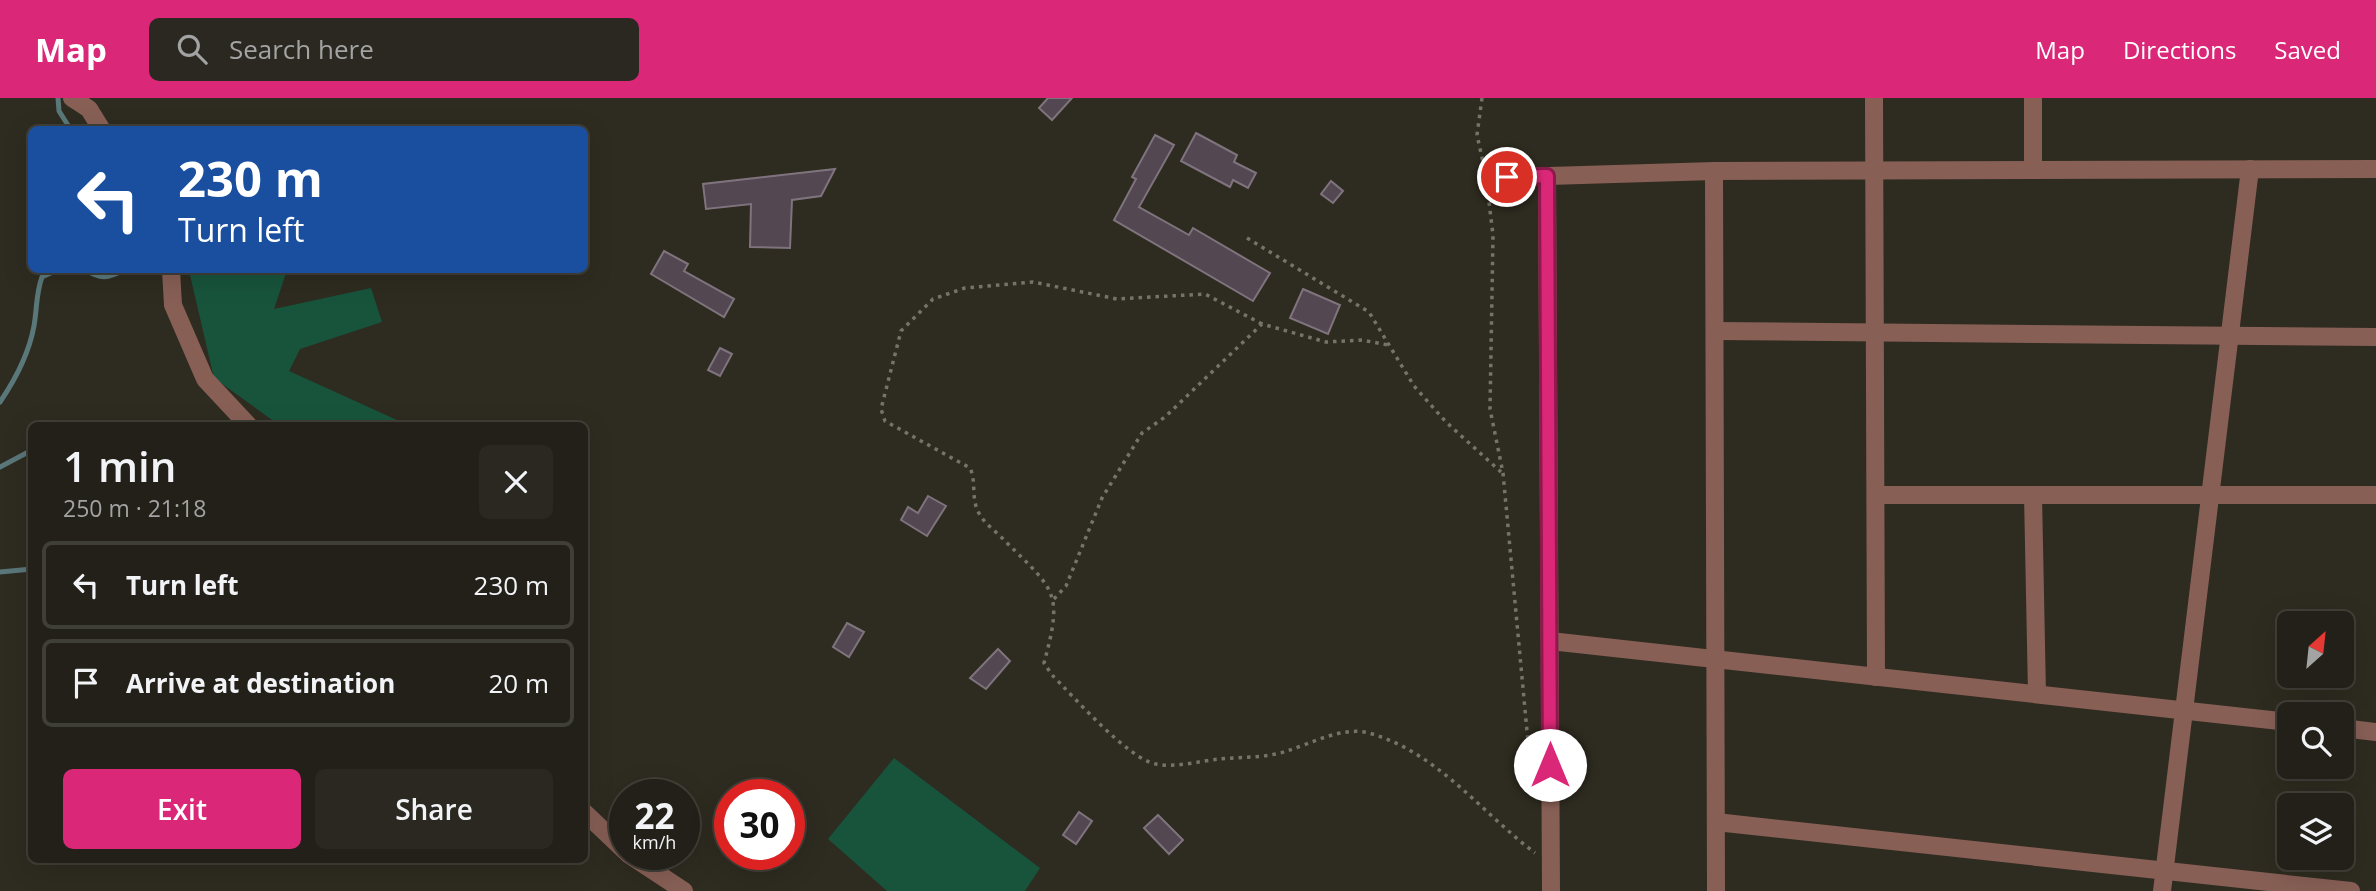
<!DOCTYPE html>
<meta charset="utf-8">
<style>
:root{--surface:#222018;--page:#2a2821;--text:#f1f3f6;--muted:#a2a3a2;--line:#3f3e37;--accent:#db2777}
body{margin:0;font-family:"Open Sans",sans-serif;background:var(--page);color:var(--text);height:100vh;display:flex;flex-direction:column;font-size:26px;white-space:nowrap}
*{box-sizing:border-box;margin:0}
p{font-size:23px;color:var(--muted)}
.icon{flex:none;width:38px;height:38px;fill:none;stroke:currentColor;stroke-width:2;stroke-linecap:round;stroke-linejoin:round}
.map{position:relative;flex:1;overflow:hidden}
.panel{position:absolute;left:28px;top:324px;width:560px;height:441px;display:flex;flex-direction:column;background:var(--surface);border-radius:10px;box-shadow:0 7px 28px #0002,0 0 0 2px var(--line)}
.panel>*{flex:none}
.top-card{position:absolute;left:28px;top:28px;width:560px;height:147px;border-radius:10px;box-shadow:0 7px 28px #0002,0 0 0 2px var(--line);background:#1a4fa0;color:#fff;overflow:hidden}
.needle{width:46px;rotate:27deg}
.buttons{position:absolute;left:2277px;top:513px;display:grid;gap:14px}
.buttons a{display:grid;place-items:center;width:77px;height:77px;border-radius:10px;background:var(--surface);box-shadow:0 7px 28px #0002,0 0 0 2px var(--line);font-size:35px}
.speed{position:absolute;left:609px;top:681px;display:flex;gap:14px;font-size:35px;font-weight:700;text-align:center}
.speed>*{display:grid;place-content:center;width:91px;height:91px;border-radius:50%;background:var(--surface);box-shadow:0 7px 28px #0002,0 0 0 2px var(--line);line-height:1}
.speed small{font-size:18px;font-weight:400}
.speed .limit{border:10px solid #d22;background:#fff;color:#111}
.pin{position:absolute;display:grid;place-items:center;width:60px;height:60px;color:#fff;margin:-30px;border:4px solid #fff;border-radius:50%;box-shadow:0 2px 7px #0007}
.me{position:absolute;width:77px;margin:-38px;rotate:0deg;stroke-linejoin:round;filter:drop-shadow(0 0 5px #0008)}
.turn{display:flex;align-items:center;gap:24px;height:147px;padding:0 35px;font-size:32px}
.turn .icon{width:91px;height:91px;stroke-width:2.5}
.turn b{display:block;font-size:49px;line-height:60px}
.round{display:grid;place-items:center;flex:none;width:74px;height:74px;border-radius:10px;background:var(--page)}
.head{display:flex;align-items:center;justify-content:space-between;height:119px;padding:0 35px}
h1{font-size:42px;font-weight:600;line-height:52px}
.button{display:flex;gap:14px;margin-top:auto;padding:14px 35px}
.button a{flex:1;height:80px;border-radius:10px;background:var(--accent);color:#fff;font-size:28px;font-weight:600;line-height:80px;text-align:center}
.button a+a{background:var(--page);color:var(--text)}
ul{padding:0;list-style:none}
li{display:flex;align-items:center;gap:21px;height:88px;margin:0 14px 10px;padding:0 21px;border:4px solid var(--line);border-radius:10px}
li div{flex:1}
li b{display:block;font-size:26px}
li em{font-style:normal}
header{display:flex;align-items:center;gap:42px;box-sizing:border-box;height:98px;padding:0 35px;background:var(--accent);color:#fff}
header strong{font-size:33px}
nav{display:flex;gap:38px;margin-inline-start:auto;font-size:24px}
.search{width:490px;height:63px;background:var(--page);display:flex;align-items:center;gap:18px;box-sizing:border-box;padding:0 24px;border-radius:10px;color:var(--muted);font-size:26px}
.map>svg:first-child{display:block}
</style>
<header>
<strong>Map</strong>
<div class="search"><svg class="icon" aria-label="search" viewBox="0 0 24 24"><circle cx="10" cy="10" r="6"/><path d="M15 15l6 6"/></svg>Search here</div>
<nav><a>Map</a><a>Directions</a><a>Saved</a></nav>
</header>
<div class="map">
<svg width="2376" height="793" viewBox="0 0 2376 793">
<rect width="100%" height="100%" fill="#2e2b20"/>
<g fill="#18543c">
<path d="M 192,172 L 287,172 L 274,211 L 371,190 L 382,224 L 300,251 L 289,273 L 408,327 L 279,327 L 214,280 L 190,177 Z"/>
<path d="M 894,660 L 1040,770 L 1025,793 L 887,793 L 828,741 Z"/>
</g>
<g fill="none" stroke-linecap="round" stroke-linejoin="round">
<g stroke="#5a777a" stroke-width="5">
<path d="M 58,0 L 59,13 L 71,32"/>
<path d="M 86,172 C 101,182 108,180 124,172"/>
<path d="M 0,304 C 15,282 29,255 34,228 C 37,211 36,195 42,179 L 57,172"/>
<path d="M 0,369 L 32,352"/>
<path d="M 0,474 L 32,471"/>
</g>
</g>
<g fill="#534851" stroke="#7f747d" stroke-width="2">
<path d="M 1048,0 L 1072,0 L 1052,22 L 1039,10 Z"/>
<path d="M 1196,35 L 1237,57 L 1234,64 L 1256,75 L 1248,90 L 1233,82 L 1230,89 L 1181,63 Z"/>
<path d="M 1155,37 L 1174,47 L 1139,109 L 1189,137 L 1193,130 L 1270,175 L 1253,203 L 1114,122 L 1136,81 L 1132,79 Z"/>
<path d="M 835,71 L 821,98 L 792,102 L 790,150 L 750,149 L 751,106 L 706,111 L 703,86 Z"/>
<path d="M 1331,83 L 1343,93 L 1333,105 L 1321,96 Z"/>
<path d="M 664,153 L 688,166 L 684,173 L 734,201 L 724,219 L 651,176 Z"/>
<path d="M 1303,191 L 1340,207 L 1328,236 L 1290,220 Z"/>
<path d="M 720,250 L 732,256 L 720,278 L 708,272 Z"/>
<path d="M 928,398 L 946,408 L 927,438 L 901,422 L 908,409 L 918,415 Z"/>
<path d="M 847,525 L 864,534 L 849,559 L 833,549 Z"/>
<path d="M 998,551 L 1010,563 L 986,591 L 970,580 Z"/>
<path d="M 1079,714 L 1092,723 L 1076,746 L 1063,737 Z"/>
<path d="M 1158,717 L 1183,742 L 1169,756 L 1144,730 Z"/>
</g>
<g fill="none" stroke-linecap="round" stroke-linejoin="round">
<g stroke="#76746a" stroke-width="3.5" stroke-dasharray="3.5 5" stroke-linecap="butt">
<path d="M 1482,0 L 1477,37 L 1483,64"/>
<path d="M 1488,96 L 1493,137 L 1490,311 L 1503,375 L 1532,687"/>
<path d="M 1247,140 L 1369,214 L 1414,288 L 1446,324 L 1501,374"/>
<path d="M 1262,226 L 1205,196 L 1117,201 L 1033,184 L 965,190 L 933,201 L 901,233 L 881,311 L 885,323 L 970,370 C 977,385 970,401 980,417 C 986,427 998,435 1006,444 C 1056,493 1063,495 1044,565 L 1052,577 C 1074,599 1128,661 1156,666 C 1175,670 1200,663 1219,661 C 1242,659 1266,660 1287,653 C 1312,645 1343,628 1369,635 C 1437,654 1481,714 1535,755"/>
<path d="M 1054,501 L 1066,488 L 1102,400 L 1142,335 L 1165,319 L 1262,226 L 1326,244 L 1362,242 L 1388,247"/>
</g>
<g stroke="#875f55" stroke-width="18">
<path d="M 72,0 L 89,11 L 102,32"/>
<path d="M 1874,0 L 1876,579"/>
<path d="M 2033,0 L 2033,72"/>
<path d="M 1714,73 L 1716,793"/>
<path d="M 1547,78 L 1551,793"/>
<path d="M 1486,80 L 1714,73 L 2376,71"/>
<path d="M 171,172 L 173,207 L 205,281 L 248,327"/>
<path d="M 1715,233 L 2376,239"/>
<path d="M 1876,397 L 2376,397"/>
<path d="M 2033,397 L 2037,596"/>
<path d="M 1550,543 L 2289,624"/>
<path d="M 2342,630 L 2376,634"/>
<path d="M 584,714 L 625,753"/>
<path d="M 1716,724 L 2351,793"/>
<path d="M 628,756 L 684,793"/>
<path d="M 2162,793 L 2250,71"/>
</g>
</g>
<g fill="none" stroke-linecap="round" stroke-linejoin="round">
<g stroke="#8e194d" stroke-width="18">
<path id="route" d="M 1507,79 L 1547,78 L 1550,667"/>
</g>
<use href="#route" stroke="#db2777" stroke-width="12"/>
</g>
</svg>
<div class="buttons">
<a><svg class="needle" viewBox="-14 -14 28 28"><path d="M0-13l5 13h-10z" fill="#e53935"/><path d="M0 13l5-13h-10z" fill="#a2a3a2"/></svg></a>
<a><svg class="icon" aria-label="search" viewBox="0 0 24 24"><circle cx="10" cy="10" r="6"/><path d="M15 15l6 6"/></svg></a>
<a><svg class="icon" aria-label="layers" viewBox="0 0 24 24"><path d="M12 4l9 5-9 5-9-5zM3 14l9 5 9-5"/></svg></a>
</div>
<div class="speed"><div>22<small>km/h</small></div><div class="limit">30</div></div>
<div class="pin" style="left:1507px;top:79px;background:#d93025"><svg class="icon" aria-label="arrive" viewBox="0 0 24 24"><path d="M6 21V4h12l-3 4 3 4H6"/></svg></div>
<svg class="me" style="left:1550px;top:667px" viewBox="-20 -20 40 40"><circle r="19" fill="#fff"/><path d="M0-13L10 11 0 6-10 11z" fill="#db2777"/></svg>
<div class="top-card">
<div class="turn"><svg class="icon" aria-label="left" viewBox="0 0 24 24"><path d="M17 20v-9H6M10 6l-5 5 5 5"/></svg><div><b>230 m</b>Turn left</div></div>
</div>
<section class="panel">
<div class="head"><div><h1>1 min</h1><p>250 m · 21:18</p></div><a class="round"><svg class="icon" aria-label="close" viewBox="0 0 24 24"><path d="M6 6l12 12M18 6L6 18"/></svg></a></div>
<ul>
<li><svg class="icon" aria-label="left" viewBox="0 0 24 24"><path d="M17 20v-9H6M10 6l-5 5 5 5"/></svg><div><b>Turn left</b></div><em>230 m</em></li>
<li><svg class="icon" aria-label="arrive" viewBox="0 0 24 24"><path d="M6 21V4h12l-3 4 3 4H6"/></svg><div><b>Arrive at destination</b></div><em>20 m</em></li>
</ul>
<div class="button"><a>Exit</a><a>Share</a></div>
</section>
</div>
